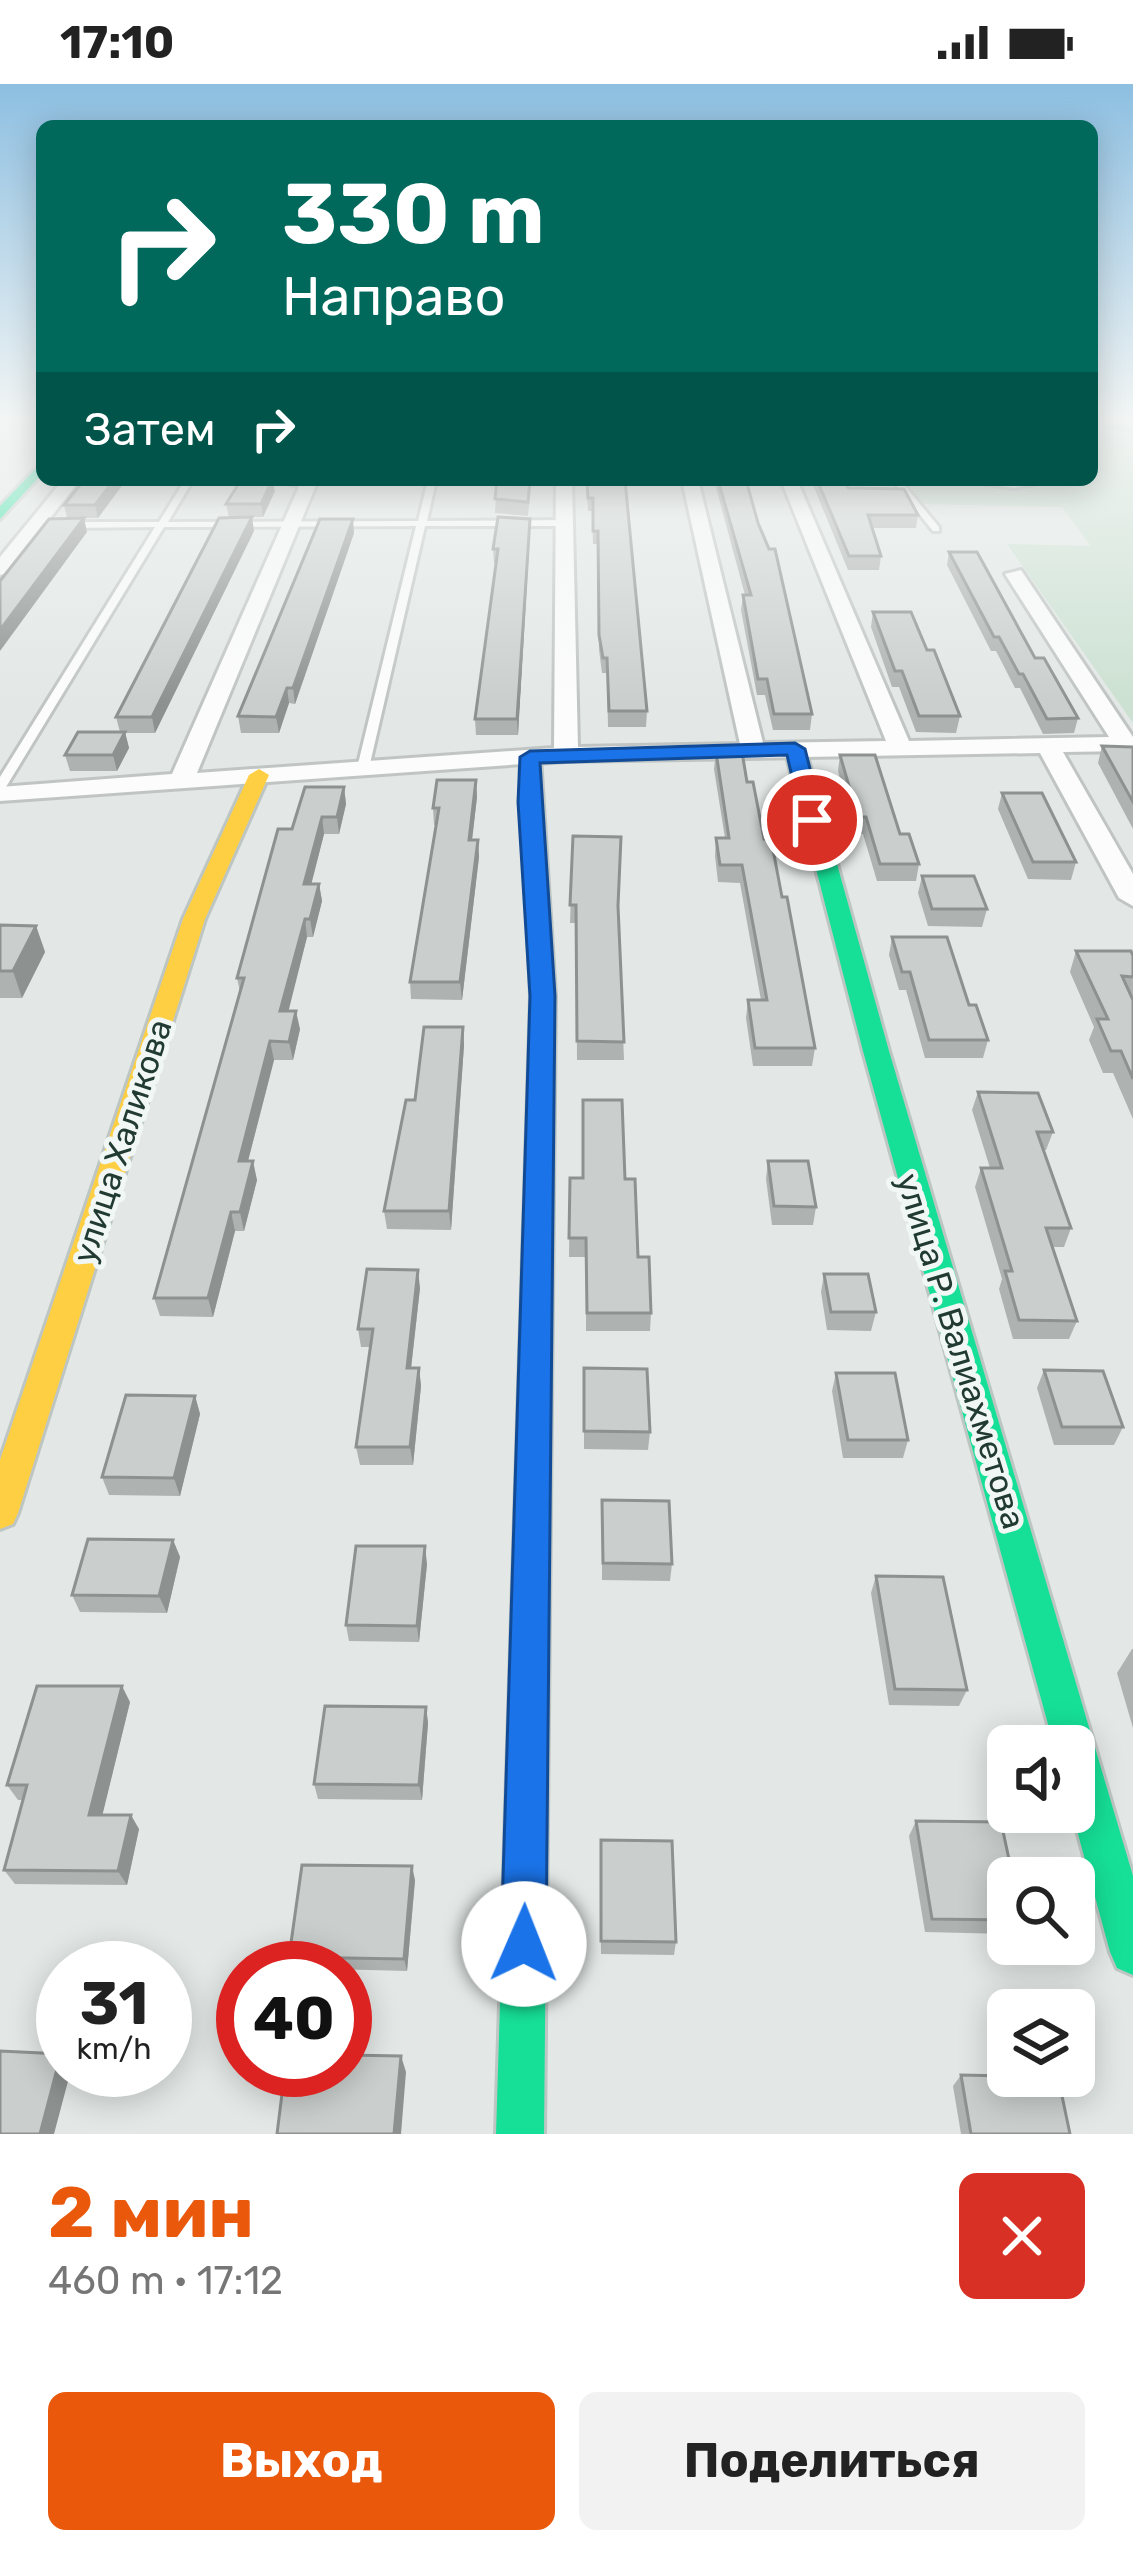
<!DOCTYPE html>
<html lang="ru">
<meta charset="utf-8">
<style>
:root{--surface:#fff;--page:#f2f2f2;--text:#222;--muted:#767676;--accent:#ea580c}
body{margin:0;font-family:Rubik,sans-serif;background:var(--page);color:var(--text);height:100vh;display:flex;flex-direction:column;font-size:45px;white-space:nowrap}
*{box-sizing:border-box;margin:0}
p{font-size:39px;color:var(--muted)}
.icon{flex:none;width:66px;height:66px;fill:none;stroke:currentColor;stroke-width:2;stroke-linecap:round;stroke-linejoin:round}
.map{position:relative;height:2050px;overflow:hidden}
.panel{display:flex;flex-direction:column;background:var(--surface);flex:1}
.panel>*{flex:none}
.hud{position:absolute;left:36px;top:36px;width:1062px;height:366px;border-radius:18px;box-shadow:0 6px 30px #0003;background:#00695c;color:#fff;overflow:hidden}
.buttons{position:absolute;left:987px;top:1641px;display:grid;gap:24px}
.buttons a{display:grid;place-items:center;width:108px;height:108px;border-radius:18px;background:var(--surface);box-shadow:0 6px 30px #0003;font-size:60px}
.speed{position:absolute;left:36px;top:1857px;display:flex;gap:24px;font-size:60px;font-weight:700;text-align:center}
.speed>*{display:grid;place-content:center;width:156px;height:156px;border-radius:50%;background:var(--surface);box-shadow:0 6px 30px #0003;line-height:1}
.speed small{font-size:30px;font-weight:400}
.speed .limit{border:18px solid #d22;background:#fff;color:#111}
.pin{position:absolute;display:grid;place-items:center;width:102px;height:102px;color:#fff;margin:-51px;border:6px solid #fff;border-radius:50%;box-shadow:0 3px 12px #0007}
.me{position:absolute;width:132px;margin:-66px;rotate:1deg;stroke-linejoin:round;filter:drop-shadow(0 0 9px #0008)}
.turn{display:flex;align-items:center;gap:42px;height:252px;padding:0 48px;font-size:54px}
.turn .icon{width:156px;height:156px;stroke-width:2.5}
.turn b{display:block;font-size:84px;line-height:102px}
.then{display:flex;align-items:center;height:114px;padding:0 48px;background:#0003;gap:24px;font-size:45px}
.round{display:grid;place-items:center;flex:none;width:126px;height:126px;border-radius:18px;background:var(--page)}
.headline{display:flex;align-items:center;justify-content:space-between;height:204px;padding:0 48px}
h1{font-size:72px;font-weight:700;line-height:90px;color:var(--accent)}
.cta{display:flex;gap:24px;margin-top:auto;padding:24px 48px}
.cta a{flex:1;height:138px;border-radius:18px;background:var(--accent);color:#fff;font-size:48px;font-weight:700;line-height:138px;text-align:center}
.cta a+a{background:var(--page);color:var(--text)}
.status{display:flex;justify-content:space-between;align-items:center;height:84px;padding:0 60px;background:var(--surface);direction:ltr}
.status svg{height:33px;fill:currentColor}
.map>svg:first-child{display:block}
</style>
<div class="status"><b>17:10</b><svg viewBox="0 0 49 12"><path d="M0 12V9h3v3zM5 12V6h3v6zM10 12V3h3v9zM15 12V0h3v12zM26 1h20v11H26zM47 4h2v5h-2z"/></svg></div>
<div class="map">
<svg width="1133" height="2050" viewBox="0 0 1133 2050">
<rect width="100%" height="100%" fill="#e3e8e6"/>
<path fill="#cce1d2" d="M 1092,332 L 1133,332 L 1133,639 L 1007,460 L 1091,462 L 1062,423 L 921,420 L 901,396 L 1092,396 Z"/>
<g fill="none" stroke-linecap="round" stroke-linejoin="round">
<path stroke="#a4d0d6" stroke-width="4.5" d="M 1092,339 L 1133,347"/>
<g stroke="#c0c5c3" stroke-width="6">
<g id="lane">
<path d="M 1107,332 L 1133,334 L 1133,338 Z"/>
<path d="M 185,396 L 193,396 L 168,438 L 418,437 L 428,396 L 436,396 L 427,437 L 565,436 L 569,439 L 565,442 L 425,442 L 369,684 L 363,688 L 357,684 L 416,442 L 164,443 L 6,703 L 0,707 L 0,693 L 155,443 L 68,444 L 64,441 L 68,438 L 159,438 Z"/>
<path d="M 277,396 L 292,396 L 311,402 L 307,405 Z"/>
<path d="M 892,396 L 900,396 L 939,443 L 939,447 L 933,447 Z"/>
<path d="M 959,396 L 1014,398 L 1054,396 L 1014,404 Z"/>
</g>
</g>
<g stroke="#c0c5c3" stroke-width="6">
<g id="street">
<path d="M 63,396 L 80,396 L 7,489 L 0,491 L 0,473 Z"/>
<path d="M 302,396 L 318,396 L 197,689 L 554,664 L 556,396 L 572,396 L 578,663 L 740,660 L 682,396 L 698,396 L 763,659 L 886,657 L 781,396 L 797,396 L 909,657 L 1109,653 L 1005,490 L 1021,486 L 1133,653 L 1133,667 L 1063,668 L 1133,790 L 1133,822 L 1119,814 L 1040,669 L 566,677 L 0,717 L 0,703 L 172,690 Z"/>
</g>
</g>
<g stroke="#bec6c3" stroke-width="6">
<g id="fast">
<path d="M 42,378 L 42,390 L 0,435 L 0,422 Z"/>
<path d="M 795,659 L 805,665 L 889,967 L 1133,1792 L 1133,1891 L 1117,1884 L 1110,1868 L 1072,1728 L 1074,1662 L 1054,1662 L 863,967 L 785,665 Z"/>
<path d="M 530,667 L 540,673 L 555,912 L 544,2050 L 496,2050 L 531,912 L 520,673 Z"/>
</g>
</g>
<g stroke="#bec6c3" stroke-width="6">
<path id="slow" d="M 259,685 L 269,691 L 205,835 L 18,1429 L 13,1440 L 0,1445 L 0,1376 L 183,835 L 249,691 Z"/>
</g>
<use href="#lane" fill="#fbfcfb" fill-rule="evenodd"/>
<use href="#street" fill="#fbfcfb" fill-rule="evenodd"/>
<use href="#fast" fill="#16e098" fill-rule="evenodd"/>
<use href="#slow" fill="#ffcf43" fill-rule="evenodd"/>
</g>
<g fill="#aeb2b0">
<path d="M 126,396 L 98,434 L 67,434 L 64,421 Z"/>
<path d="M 497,396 L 531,396 L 528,432 L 495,429 Z"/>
<path d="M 586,396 L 625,396 L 647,627 L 646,643 L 608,643 L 607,589 L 602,589 L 599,566 L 598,460 L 593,460 L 592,427 L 588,427 Z"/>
<path d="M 714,396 L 746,396 L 812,630 L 810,646 L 773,646 L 765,611 L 757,611 L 741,526 L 743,511 L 745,511 Z"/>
<path d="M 811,396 L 844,396 L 848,404 L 918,431 L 916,444 L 872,444 L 881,472 L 879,486 L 848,486 Z"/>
<path d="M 275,407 L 263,433 L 229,433 L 226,420 Z"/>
<path d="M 530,435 L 518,651 L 476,651 L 475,635 L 496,479 L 494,479 L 493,465 Z"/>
<path d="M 254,447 L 155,649 L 125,649 L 129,664 L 117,687 L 70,687 L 65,671 L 120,648 L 116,633 Z"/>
<path d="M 354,449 L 295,620 L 289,619 L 279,649 L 241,649 L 238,632 Z"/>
<path d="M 949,468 L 1035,574 L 1078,634 L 1074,649 L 1043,650 L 1020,604 L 1015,604 L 996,567 L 991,567 L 947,481 Z"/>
<path d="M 873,528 L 927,566 L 960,632 L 956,649 L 916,648 L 899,603 L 892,603 L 871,543 Z"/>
<path d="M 1102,662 L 1133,663 L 1133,745 L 1098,679 Z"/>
<path d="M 716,668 L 747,698 L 782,813 L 815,964 L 812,982 L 753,982 L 746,934 L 748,916 L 761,916 L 740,799 L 718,798 L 715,772 L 716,754 L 725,754 L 714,685 Z"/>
<path d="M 840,671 L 900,750 L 919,780 L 916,797 L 877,797 L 863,750 L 855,750 L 838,687 Z"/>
<path d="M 476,696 L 477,713 L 472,756 L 478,756 L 479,773 L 462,916 L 411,915 L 410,898 L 436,741 L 434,741 L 433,724 Z"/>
<path d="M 344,703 L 346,720 L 339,750 L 324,750 L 311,800 L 319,800 L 322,817 L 313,853 L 307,853 L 288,927 L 300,945 L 293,976 L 274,976 L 248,1077 L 257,1096 L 244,1147 L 235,1147 L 213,1233 L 160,1232 L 154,1214 L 240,908 L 237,894 L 292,745 Z"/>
<path d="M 1002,709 L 1076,778 L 1071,796 L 1028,795 L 998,725 Z"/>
<path d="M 573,752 L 618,823 L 624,976 L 577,976 L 576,839 L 570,839 Z"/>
<path d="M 922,792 L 987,825 L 982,843 L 928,842 L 918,809 Z"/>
<path d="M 0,841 L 36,842 L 45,868 L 22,914 L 0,914 Z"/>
<path d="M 892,853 L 969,921 L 988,956 L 983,974 L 925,974 L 906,906 L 899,906 L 889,871 Z"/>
<path d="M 1076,867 L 1133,872 L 1133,1035 L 1113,989 L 1103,989 L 1089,956 L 1094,943 L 1070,888 Z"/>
<path d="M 463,943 L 464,961 L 451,1146 L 387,1145 L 384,1127 L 415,1016 Z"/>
<path d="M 978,1008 L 1053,1048 L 1046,1066 L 1044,1066 L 1071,1144 L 1064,1163 L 1052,1163 L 1077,1237 L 1069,1255 L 1013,1255 L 999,1205 L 1002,1195 L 975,1103 L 981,1084 L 990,1084 L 972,1026 Z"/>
<path d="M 768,1077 L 816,1123 L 813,1141 L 772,1141 L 766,1095 Z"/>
<path d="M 570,1094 L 625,1095 L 638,1173 L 651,1229 L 650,1247 L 586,1247 L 586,1173 L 569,1173 Z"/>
<path d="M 824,1190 L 876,1228 L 871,1247 L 827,1246 L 821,1208 Z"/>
<path d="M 420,1204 L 411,1284 L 419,1284 L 421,1302 L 413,1381 L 360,1381 L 356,1363 L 370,1263 L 361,1263 L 358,1245 Z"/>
<path d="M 584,1284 L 650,1348 L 648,1366 L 584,1365 Z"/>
<path d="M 1044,1286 L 1123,1343 L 1114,1361 L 1054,1361 L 1037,1304 Z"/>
<path d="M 836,1289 L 908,1356 L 903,1374 L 843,1374 L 832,1307 Z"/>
<path d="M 195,1312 L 200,1330 L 180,1412 L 109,1411 L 102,1393 Z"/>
<path d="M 602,1416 L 672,1480 L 670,1497 L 602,1496 Z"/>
<path d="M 173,1456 L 180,1473 L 167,1529 L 80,1528 L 72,1511 Z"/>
<path d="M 427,1480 L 419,1558 L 349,1557 L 346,1541 Z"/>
<path d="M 876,1492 L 967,1606 L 959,1622 L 889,1621 L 871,1509 Z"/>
<path d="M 1132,1565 L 1133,1565 L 1133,1644 L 1117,1589 Z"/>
<path d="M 130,1618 L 102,1731 L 139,1745 L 127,1801 L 15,1800 L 4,1786 L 23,1716 L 18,1716 L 7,1701 Z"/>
<path d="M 426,1623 L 428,1639 L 422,1716 L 318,1715 L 314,1700 Z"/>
<path d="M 916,1737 L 1008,1794 L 1008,1850 L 925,1848 L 909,1752 Z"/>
<path d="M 600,1770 L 676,1858 L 674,1871 L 601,1870 Z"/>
<path d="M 415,1796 L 407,1887 L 294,1884 L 289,1873 Z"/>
<path d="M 961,1991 L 1070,2050 L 961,2050 L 953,2002 Z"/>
</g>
<g fill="#8d9190">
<path d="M 114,396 L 126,396 L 98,434 L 95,421 Z"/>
<path d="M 272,396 L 275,407 L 263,433 L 261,420 Z"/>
<path d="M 252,433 L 254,447 L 155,649 L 152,633 Z"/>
<path d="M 84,434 L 87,448 L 0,567 L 0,546 Z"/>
<path d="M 353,435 L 354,449 L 295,620 L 293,604 Z"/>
<path d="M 530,435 L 530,449 L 518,651 L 517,635 Z"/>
<path d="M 287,604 L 289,619 L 279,649 L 276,633 Z"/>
<path d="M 125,648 L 129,664 L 117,687 L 113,671 Z"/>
<path d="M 476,696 L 477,713 L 470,773 L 469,756 Z"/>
<path d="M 344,703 L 346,720 L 339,750 L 337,733 Z"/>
<path d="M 322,733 L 324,750 L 307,817 L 304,800 Z"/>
<path d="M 478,756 L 479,773 L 462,916 L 460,898 Z"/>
<path d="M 319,800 L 322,817 L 313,853 L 310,835 Z"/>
<path d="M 305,835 L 307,853 L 284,945 L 280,927 Z"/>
<path d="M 36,842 L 45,868 L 22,914 L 13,887 Z"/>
<path d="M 296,927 L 300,945 L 293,976 L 289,958 Z"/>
<path d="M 463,943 L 464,961 L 451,1146 L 449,1127 Z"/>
<path d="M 270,957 L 274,976 L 243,1096 L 239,1077 Z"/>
<path d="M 253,1077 L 257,1096 L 244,1147 L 240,1128 Z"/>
<path d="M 231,1128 L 235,1147 L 213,1233 L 208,1214 Z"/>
<path d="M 418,1186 L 420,1204 L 409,1302 L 407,1284 Z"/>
<path d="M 419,1284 L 421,1302 L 413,1381 L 410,1363 Z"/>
<path d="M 195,1312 L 200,1330 L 180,1412 L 174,1394 Z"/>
<path d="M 173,1456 L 180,1473 L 167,1529 L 159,1512 Z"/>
<path d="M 425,1462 L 427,1480 L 419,1558 L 417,1542 Z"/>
<path d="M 122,1602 L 130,1618 L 99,1745 L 89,1731 Z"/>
<path d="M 426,1623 L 428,1639 L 422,1716 L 419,1701 Z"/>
<path d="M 131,1731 L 139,1745 L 127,1801 L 118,1787 Z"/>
<path d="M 412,1782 L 415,1796 L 407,1887 L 404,1875 Z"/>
<path d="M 61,1970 L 63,1972 L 63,1986 L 71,1986 L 54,2050 L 40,2050 Z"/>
<path d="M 401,1972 L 406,1988 L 401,2050 L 394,2050 Z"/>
</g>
<g fill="#cacfcd" stroke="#8d9190" stroke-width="3">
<path d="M 84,396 L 114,396 L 95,421 L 64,421 Z"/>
<path d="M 241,396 L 272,396 L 261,420 L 226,420 Z"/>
<path d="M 497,396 L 530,396 L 528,418 L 495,415 Z"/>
<path d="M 587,396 L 625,396 L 647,627 L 609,627 L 607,574 L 603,574 L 599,551 L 598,447 L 593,447 L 593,414 L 588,414 Z"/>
<path d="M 718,396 L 746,396 L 758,439 L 769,465 L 775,465 L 812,630 L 774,630 L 767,595 L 758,595 L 743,511 L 751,511 Z"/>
<path d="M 817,396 L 844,396 L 848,404 L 904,405 L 918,431 L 868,431 L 881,472 L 849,472 Z"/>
<path d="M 252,433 L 152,633 L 116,633 L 219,434 Z"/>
<path d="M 498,433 L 530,435 L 517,635 L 475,635 L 498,465 L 493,465 Z"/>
<path d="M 84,434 L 0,546 L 0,497 L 49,435 Z"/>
<path d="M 320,435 L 353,435 L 293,604 L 287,604 L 276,633 L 238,632 Z"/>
<path d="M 949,468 L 977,468 L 1035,574 L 1044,574 L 1078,634 L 1047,635 L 1023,590 L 1019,590 L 999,553 L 994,553 Z"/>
<path d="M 873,528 L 911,528 L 927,566 L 934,566 L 960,632 L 919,632 L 902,587 L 895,587 Z"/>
<path d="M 78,648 L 125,648 L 113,671 L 65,671 Z"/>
<path d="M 1102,662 L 1133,663 L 1133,718 Z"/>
<path d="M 716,668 L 742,668 L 747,698 L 753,698 L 764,755 L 771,755 L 782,813 L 787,813 L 815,964 L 755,964 L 748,916 L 767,916 L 742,781 L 720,781 L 716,754 L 729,754 Z"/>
<path d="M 840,671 L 875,671 L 900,750 L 909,750 L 919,780 L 880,780 L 866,733 L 858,733 Z"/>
<path d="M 437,696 L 476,696 L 469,756 L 478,756 L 460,898 L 410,898 L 439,724 L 433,724 Z"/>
<path d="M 305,703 L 344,703 L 337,733 L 322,733 L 304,800 L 319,800 L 310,835 L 305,835 L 280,927 L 296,927 L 289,958 L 270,957 L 239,1077 L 253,1077 L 240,1128 L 231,1128 L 208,1214 L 154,1214 L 244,894 L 237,894 L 278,745 L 292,745 Z"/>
<path d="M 1002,709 L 1042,709 L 1076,778 L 1033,778 Z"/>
<path d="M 573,752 L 621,753 L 618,822 L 624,958 L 577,957 L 576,821 L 570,821 Z"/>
<path d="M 922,792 L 974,792 L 987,825 L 932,825 Z"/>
<path d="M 0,841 L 36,842 L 13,887 L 0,887 Z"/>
<path d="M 892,853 L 947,853 L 969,921 L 976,921 L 988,956 L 929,956 L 910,888 L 902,888 Z"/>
<path d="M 1076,867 L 1131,867 L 1133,872 L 1133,893 L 1122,892 L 1133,916 L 1133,995 L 1121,967 L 1111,967 L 1097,935 L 1108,935 Z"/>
<path d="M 424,943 L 463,943 L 449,1127 L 384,1127 L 406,1016 L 415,1016 Z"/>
<path d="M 978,1008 L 1038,1009 L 1053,1048 L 1037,1048 L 1071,1144 L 1046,1144 L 1077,1237 L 1019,1236 L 1005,1187 L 1012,1187 L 981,1084 L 1002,1084 Z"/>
<path d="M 583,1016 L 622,1016 L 625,1095 L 635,1095 L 638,1173 L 649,1173 L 651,1229 L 587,1229 L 586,1154 L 569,1154 L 570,1094 L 583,1094 Z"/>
<path d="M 768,1077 L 808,1077 L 816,1123 L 774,1122 Z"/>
<path d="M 367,1185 L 418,1186 L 407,1284 L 419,1284 L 410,1363 L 356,1363 L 373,1245 L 358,1245 Z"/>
<path d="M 824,1190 L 868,1190 L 876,1228 L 831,1228 Z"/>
<path d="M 584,1284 L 647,1285 L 650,1348 L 584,1347 Z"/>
<path d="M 1044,1286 L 1103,1287 L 1123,1343 L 1062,1343 Z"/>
<path d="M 836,1289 L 895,1289 L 908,1356 L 848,1356 Z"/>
<path d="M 126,1311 L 195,1312 L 174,1394 L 102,1393 Z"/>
<path d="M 602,1416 L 669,1417 L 672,1480 L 603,1479 Z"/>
<path d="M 88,1455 L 173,1456 L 159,1512 L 72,1511 Z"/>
<path d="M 356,1462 L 425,1462 L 417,1542 L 346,1541 Z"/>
<path d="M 876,1492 L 943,1493 L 967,1606 L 895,1605 Z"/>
<path d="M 37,1602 L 122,1602 L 89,1731 L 131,1731 L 118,1787 L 4,1786 L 27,1701 L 7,1701 Z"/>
<path d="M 325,1622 L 426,1623 L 419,1701 L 314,1700 Z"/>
<path d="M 916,1737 L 1001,1738 L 1013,1794 L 1008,1794 L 1008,1836 L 932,1835 Z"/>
<path d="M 601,1756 L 672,1757 L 676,1858 L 601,1857 Z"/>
<path d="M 302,1781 L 412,1782 L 404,1875 L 289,1873 Z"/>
<path d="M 0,1967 L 61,1970 L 40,2050 L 0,2050 Z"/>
<path d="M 345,1971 L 401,1972 L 394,2050 L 277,2050 L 285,1986 L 345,1986 Z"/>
<path d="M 961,1991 L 1058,1993 L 1070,2050 L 971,2050 Z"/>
</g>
<linearGradient id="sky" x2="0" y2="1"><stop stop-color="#8dbfe1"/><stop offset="0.54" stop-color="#f2f5f4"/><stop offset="1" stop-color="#f2f5f4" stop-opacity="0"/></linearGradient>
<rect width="1133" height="619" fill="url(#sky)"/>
<path fill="#1a73e8" stroke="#114b97" stroke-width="3" d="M 795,659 L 805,665 L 823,736 L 820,741 L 802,736 L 787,671 L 540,679 L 555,912 L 546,1860 L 540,1876 L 524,1883 L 507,1876 L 501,1860 L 530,912 L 518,718 L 520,673 L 530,667 Z"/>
<g text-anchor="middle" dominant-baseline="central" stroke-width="10" stroke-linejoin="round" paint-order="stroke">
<g font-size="33" fill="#213b33" stroke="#f1f7f4">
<text transform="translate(122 1057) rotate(-72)">улица Халикова</text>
<text transform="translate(961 1267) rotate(73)">улица Р. Валиахметова</text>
</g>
</g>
</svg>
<div class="buttons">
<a><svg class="icon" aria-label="sound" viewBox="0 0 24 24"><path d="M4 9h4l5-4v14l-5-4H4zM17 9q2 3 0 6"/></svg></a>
<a><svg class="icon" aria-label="search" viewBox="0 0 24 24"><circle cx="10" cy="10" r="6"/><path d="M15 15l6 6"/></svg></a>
<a><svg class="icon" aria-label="layers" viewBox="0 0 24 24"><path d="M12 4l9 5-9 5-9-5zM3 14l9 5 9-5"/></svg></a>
</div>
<div class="speed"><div>31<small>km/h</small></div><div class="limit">40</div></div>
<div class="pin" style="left:812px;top:736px;background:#d93025"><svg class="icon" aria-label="arrive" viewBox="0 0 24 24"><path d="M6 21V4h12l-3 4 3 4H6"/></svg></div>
<svg class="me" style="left:524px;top:1860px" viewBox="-20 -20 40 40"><circle r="19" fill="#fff"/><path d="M0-13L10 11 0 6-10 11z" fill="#1a73e8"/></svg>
<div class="hud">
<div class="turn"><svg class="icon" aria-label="right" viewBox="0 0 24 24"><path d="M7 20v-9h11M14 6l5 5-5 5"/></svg><div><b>330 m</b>Направо</div></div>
<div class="then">Затем<svg class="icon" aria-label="right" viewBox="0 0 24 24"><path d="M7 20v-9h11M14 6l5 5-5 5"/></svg></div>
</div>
</div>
<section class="panel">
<div class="headline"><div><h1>2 мин</h1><p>460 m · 17:12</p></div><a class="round" style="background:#d93025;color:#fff"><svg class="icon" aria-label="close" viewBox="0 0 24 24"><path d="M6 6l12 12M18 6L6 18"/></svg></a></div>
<div class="cta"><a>Выход</a><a>Поделиться</a></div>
</section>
